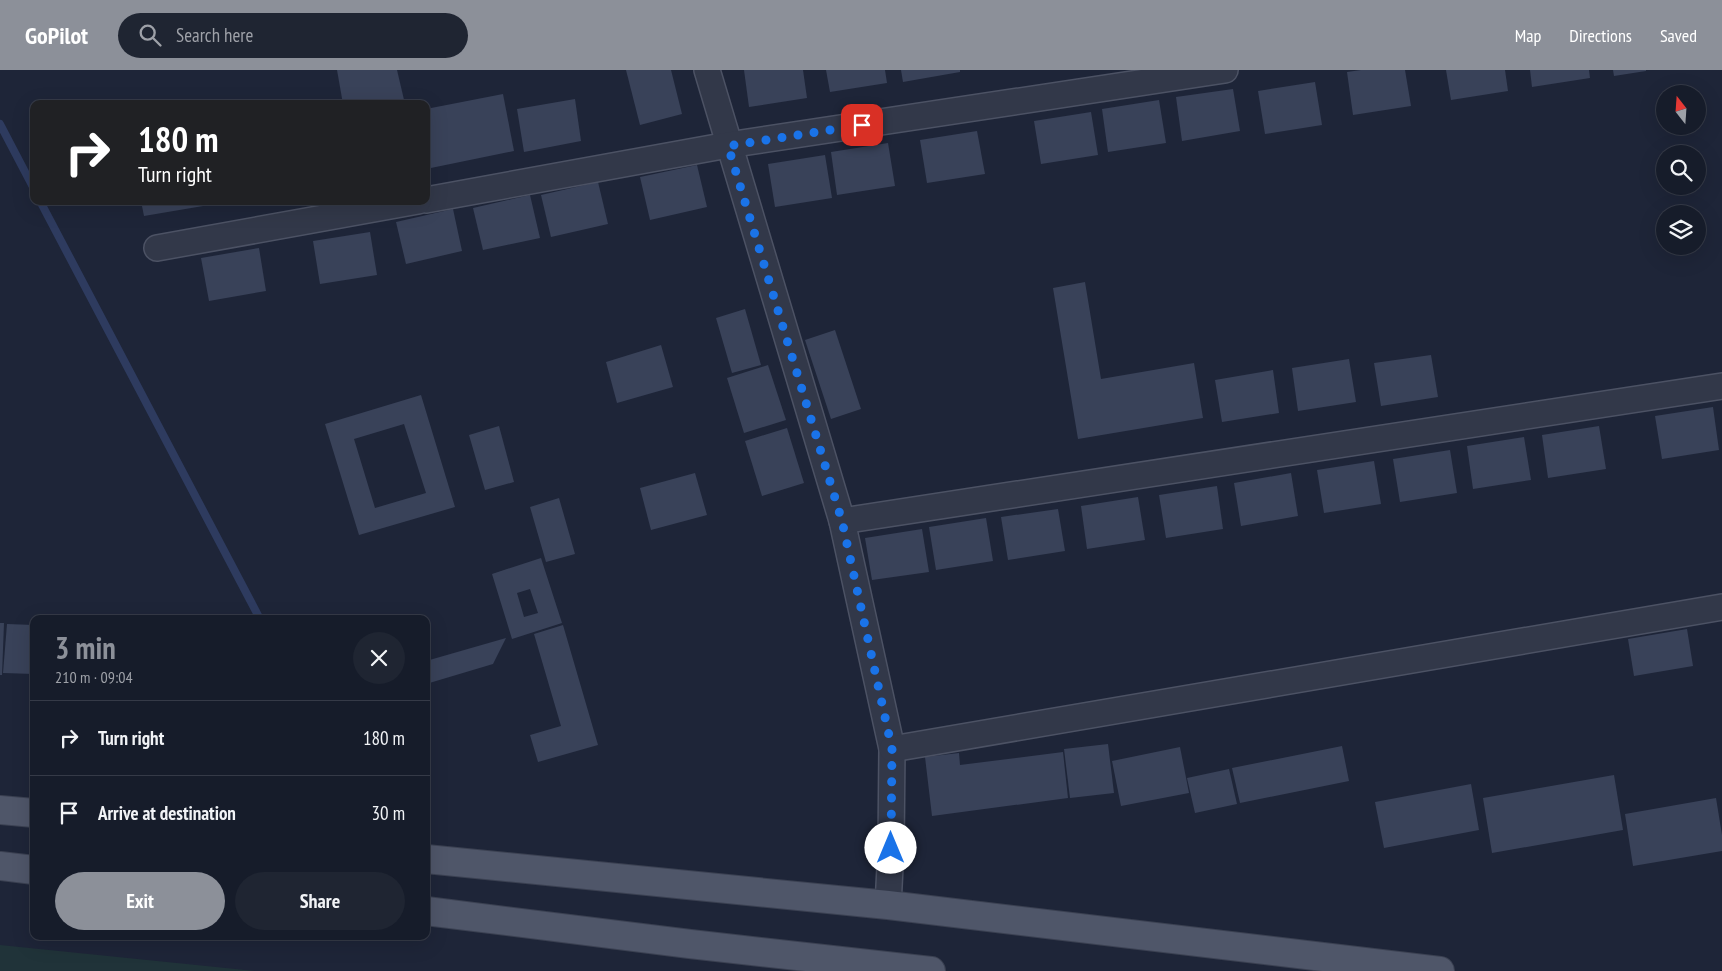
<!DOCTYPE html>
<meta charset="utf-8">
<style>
:root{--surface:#161c2a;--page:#1f2532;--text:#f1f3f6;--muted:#9ea1a8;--line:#353a47;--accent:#8c9099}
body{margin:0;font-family:"PT Sans Narrow",sans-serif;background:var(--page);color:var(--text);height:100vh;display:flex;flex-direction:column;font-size:19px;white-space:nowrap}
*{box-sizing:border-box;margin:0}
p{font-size:16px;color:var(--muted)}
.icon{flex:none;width:28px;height:28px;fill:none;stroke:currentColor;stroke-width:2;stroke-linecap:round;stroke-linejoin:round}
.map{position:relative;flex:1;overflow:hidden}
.sheet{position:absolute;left:30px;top:545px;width:400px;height:325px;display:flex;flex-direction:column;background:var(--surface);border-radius:10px;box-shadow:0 5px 20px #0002,0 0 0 1px var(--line)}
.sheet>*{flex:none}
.banner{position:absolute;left:30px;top:30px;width:400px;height:105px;border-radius:10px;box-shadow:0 5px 20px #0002,0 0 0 1px var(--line);background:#202124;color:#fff;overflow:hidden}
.needle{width:32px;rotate:343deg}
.tools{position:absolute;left:1656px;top:15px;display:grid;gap:10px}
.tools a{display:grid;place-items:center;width:50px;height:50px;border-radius:50%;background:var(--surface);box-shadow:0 5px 20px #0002,0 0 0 1px var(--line);font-size:25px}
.pin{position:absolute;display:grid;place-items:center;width:42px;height:42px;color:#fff;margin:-21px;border-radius:10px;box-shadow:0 2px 8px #0006}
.me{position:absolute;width:55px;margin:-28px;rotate:0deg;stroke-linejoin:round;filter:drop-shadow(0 0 4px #0008)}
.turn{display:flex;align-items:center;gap:18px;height:105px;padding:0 25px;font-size:22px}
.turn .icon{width:65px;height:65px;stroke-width:2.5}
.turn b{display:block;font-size:35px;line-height:42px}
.round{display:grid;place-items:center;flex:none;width:52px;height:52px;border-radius:26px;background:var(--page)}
.headline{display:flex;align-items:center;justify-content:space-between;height:85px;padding:0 25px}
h1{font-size:30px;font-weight:700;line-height:38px;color:var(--accent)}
.cta{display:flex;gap:10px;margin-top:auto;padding:10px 25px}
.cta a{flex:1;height:58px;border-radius:30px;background:var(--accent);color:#fff;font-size:20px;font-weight:700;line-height:58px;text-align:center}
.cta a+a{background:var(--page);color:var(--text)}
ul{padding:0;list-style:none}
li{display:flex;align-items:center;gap:15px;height:75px;padding:0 25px;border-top:1px solid var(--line)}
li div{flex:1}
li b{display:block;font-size:19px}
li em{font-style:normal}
header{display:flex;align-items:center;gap:30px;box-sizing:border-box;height:70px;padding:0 25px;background:var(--accent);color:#fff}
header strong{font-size:24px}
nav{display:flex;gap:28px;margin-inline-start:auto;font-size:18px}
.search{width:350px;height:45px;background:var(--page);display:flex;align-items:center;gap:12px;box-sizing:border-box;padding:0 18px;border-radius:28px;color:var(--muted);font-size:19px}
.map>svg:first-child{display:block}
</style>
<header>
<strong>GoPilot</strong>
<div class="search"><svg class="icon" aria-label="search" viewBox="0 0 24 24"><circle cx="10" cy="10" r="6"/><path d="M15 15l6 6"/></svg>Search here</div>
<nav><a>Map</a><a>Directions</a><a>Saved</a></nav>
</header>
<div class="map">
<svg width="1722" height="901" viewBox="0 0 1722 901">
<rect width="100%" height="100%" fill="#1e2538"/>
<path fill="#203339" d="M 0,875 L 255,901 L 0,901 Z"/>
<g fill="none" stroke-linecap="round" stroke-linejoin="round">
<g stroke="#2e3b5f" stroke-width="8">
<path d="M 0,54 L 34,119"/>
<path d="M 40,131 L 260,549"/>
</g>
</g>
<g fill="#394259" fill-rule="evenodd">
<path d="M 337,0 L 397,0 L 405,34 L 343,34 Z"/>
<path d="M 626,0 L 671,0 L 682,44 L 640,55 Z"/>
<path d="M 744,0 L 803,0 L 807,28 L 749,37 Z"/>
<path d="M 826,0 L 885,0 L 887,13 L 830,22 Z"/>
<path d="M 901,0 L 960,0 L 960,2 L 903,12 Z"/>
<path d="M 1361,0 L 1405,0 L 1411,36 L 1353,45 L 1347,2 Z"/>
<path d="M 1446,0 L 1505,0 L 1508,21 L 1451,30 Z"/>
<path d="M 1530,0 L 1589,0 L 1590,8 L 1532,17 Z"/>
<path d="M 1613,0 L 1646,0 L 1646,1 L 1614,6 Z"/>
<path d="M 1315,12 L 1322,55 L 1265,64 L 1258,21 Z"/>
<path d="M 1233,19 L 1240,61 L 1182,71 L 1176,27 Z"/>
<path d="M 503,24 L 514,81 L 426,99 L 426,39 Z"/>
<path d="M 575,29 L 581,71 L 524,82 L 517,39 Z"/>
<path d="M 1159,30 L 1166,73 L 1108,82 L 1102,39 Z"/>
<path d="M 1091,42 L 1098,85 L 1041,94 L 1034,51 Z"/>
<path d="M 977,61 L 985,104 L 927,113 L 920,70 Z"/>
<path d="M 888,73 L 895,116 L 837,125 L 831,82 Z"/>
<path d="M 825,85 L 832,128 L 775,137 L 768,94 Z"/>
<path d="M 697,95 L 707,137 L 650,150 L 640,107 Z"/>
<path d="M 598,112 L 608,154 L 551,167 L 541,125 Z"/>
<path d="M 530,125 L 540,168 L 483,180 L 473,138 Z"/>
<path d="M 141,131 L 209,131 L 209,135 L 144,146 Z"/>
<path d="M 453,139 L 462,181 L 406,194 L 396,152 Z"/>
<path d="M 370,162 L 377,205 L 320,214 L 313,171 Z"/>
<path d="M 259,178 L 266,221 L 209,231 L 201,188 Z"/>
<path d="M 1085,212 L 1101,309 L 1194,293 L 1203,348 L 1078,369 L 1053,218 Z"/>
<path d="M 745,239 L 761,295 L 732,303 L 716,248 Z"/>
<path d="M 835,260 L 861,339 L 831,349 L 805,270 Z"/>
<path d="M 661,275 L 673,317 L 617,333 L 606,292 Z"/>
<path d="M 1431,285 L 1438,327 L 1381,336 L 1374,293 Z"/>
<path d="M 1349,289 L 1356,332 L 1298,341 L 1292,298 Z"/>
<path d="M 768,295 L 786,350 L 744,363 L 727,308 Z"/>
<path d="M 1273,300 L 1279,343 L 1222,352 L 1215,310 Z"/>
<path d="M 421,325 L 455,437 L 359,465 L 325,354 ZM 404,354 L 426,423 L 375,438 L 354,369 Z"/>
<path d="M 1713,337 L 1719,380 L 1662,389 L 1655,346 Z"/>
<path d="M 499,356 L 514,412 L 485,420 L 469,365 Z"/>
<path d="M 1599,356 L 1606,399 L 1548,408 L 1542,365 Z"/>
<path d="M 787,358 L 804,413 L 762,426 L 745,371 Z"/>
<path d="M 1524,367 L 1531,410 L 1473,419 L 1467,376 Z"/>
<path d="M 1450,380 L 1457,423 L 1400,432 L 1393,389 Z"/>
<path d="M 1374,391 L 1381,434 L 1324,443 L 1317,400 Z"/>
<path d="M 695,403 L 707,445 L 651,460 L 640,418 Z"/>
<path d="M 1291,403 L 1298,446 L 1241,456 L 1234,413 Z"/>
<path d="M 1217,416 L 1223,459 L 1166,468 L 1159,425 Z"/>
<path d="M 1138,427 L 1145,470 L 1087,479 L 1081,436 Z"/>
<path d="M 559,428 L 575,484 L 546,492 L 530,437 Z"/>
<path d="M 1058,439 L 1065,481 L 1008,490 L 1001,447 Z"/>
<path d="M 986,448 L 993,491 L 936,500 L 929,457 Z"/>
<path d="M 922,459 L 929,502 L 872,510 L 865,468 Z"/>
<path d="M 541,488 L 562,553 L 512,569 L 492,504 ZM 530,519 L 538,543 L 524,547 L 517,523 Z"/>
<path d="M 0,553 L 4,553 L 2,605 L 0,605 Z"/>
<path d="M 7,554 L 34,555 L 34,604 L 3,603 Z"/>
<path d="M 563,555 L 598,675 L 538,692 L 530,665 L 561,656 L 534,564 Z"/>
<path d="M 1687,559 L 1693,596 L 1634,606 L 1628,569 Z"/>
<path d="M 506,568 L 493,594 L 426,614 L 426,591 Z"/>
<path d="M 1108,674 L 1114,723 L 1070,728 L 1064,679 Z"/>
<path d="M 1342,676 L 1349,711 L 1240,733 L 1232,698 Z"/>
<path d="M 1180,677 L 1189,723 L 1121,736 L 1112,691 Z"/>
<path d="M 1063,682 L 1068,728 L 932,746 L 925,687 L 959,683 L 960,695 Z"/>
<path d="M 1229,699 L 1237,734 L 1195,743 L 1187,708 Z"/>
<path d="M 1614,705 L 1623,760 L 1492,783 L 1483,728 Z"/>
<path d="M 1471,714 L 1479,760 L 1384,778 L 1375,732 Z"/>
<path d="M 1716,728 L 1722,765 L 1722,781 L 1633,796 L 1625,744 Z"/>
</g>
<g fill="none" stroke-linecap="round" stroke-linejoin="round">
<g stroke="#4c5264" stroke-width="28">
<g id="street">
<path d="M 707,0 L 842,451 L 892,679 L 891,778 L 888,835"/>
<path d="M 426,130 L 728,75 L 1225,0"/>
<path d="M 157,178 L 418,131"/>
<path d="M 842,451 L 1722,316"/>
<path d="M 892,679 L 1722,537"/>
</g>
</g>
<g stroke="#3b4152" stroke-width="30">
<g id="primary">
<path d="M 0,740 L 34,743"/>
<path d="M 426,789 L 888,835 L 1440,901"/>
<path d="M 0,796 L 34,800"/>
<path d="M 426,841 L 690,874 L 931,901"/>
</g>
</g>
<use href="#street" stroke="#323849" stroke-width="25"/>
<use href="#primary" stroke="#4f5669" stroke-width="28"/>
</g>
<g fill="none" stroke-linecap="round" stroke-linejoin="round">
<path stroke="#1a73e8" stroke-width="9" stroke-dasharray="0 16.2" d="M 862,55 L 728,76 L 842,451 L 892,679 L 891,778"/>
</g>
</svg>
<div class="tools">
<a><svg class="needle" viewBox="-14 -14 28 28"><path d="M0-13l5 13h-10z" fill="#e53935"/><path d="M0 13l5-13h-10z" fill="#9ea1a8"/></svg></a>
<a><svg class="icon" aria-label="search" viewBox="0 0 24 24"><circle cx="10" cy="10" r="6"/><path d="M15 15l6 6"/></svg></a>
<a><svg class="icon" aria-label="layers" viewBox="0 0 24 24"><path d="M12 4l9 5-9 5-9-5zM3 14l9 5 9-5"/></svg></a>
</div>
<div class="pin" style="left:862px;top:55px;background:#d93025"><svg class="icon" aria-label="arrive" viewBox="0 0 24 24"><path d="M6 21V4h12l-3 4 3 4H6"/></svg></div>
<svg class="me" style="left:891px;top:778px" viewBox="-20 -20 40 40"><circle r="19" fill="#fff"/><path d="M0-13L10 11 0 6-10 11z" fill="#1a73e8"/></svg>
<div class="banner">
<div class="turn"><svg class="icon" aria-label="right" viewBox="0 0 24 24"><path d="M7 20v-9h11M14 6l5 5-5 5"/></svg><div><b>180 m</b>Turn right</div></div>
</div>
<section class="sheet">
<div class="headline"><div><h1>3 min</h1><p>210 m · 09:04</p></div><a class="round"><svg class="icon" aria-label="close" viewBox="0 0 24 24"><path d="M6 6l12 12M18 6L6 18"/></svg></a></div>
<ul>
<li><svg class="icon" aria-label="right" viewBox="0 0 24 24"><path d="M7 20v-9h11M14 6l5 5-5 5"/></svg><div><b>Turn right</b></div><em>180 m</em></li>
<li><svg class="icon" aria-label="arrive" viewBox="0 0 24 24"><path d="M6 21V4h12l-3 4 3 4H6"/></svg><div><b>Arrive at destination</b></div><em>30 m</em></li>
</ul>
<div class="cta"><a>Exit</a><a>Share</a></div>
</section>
</div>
